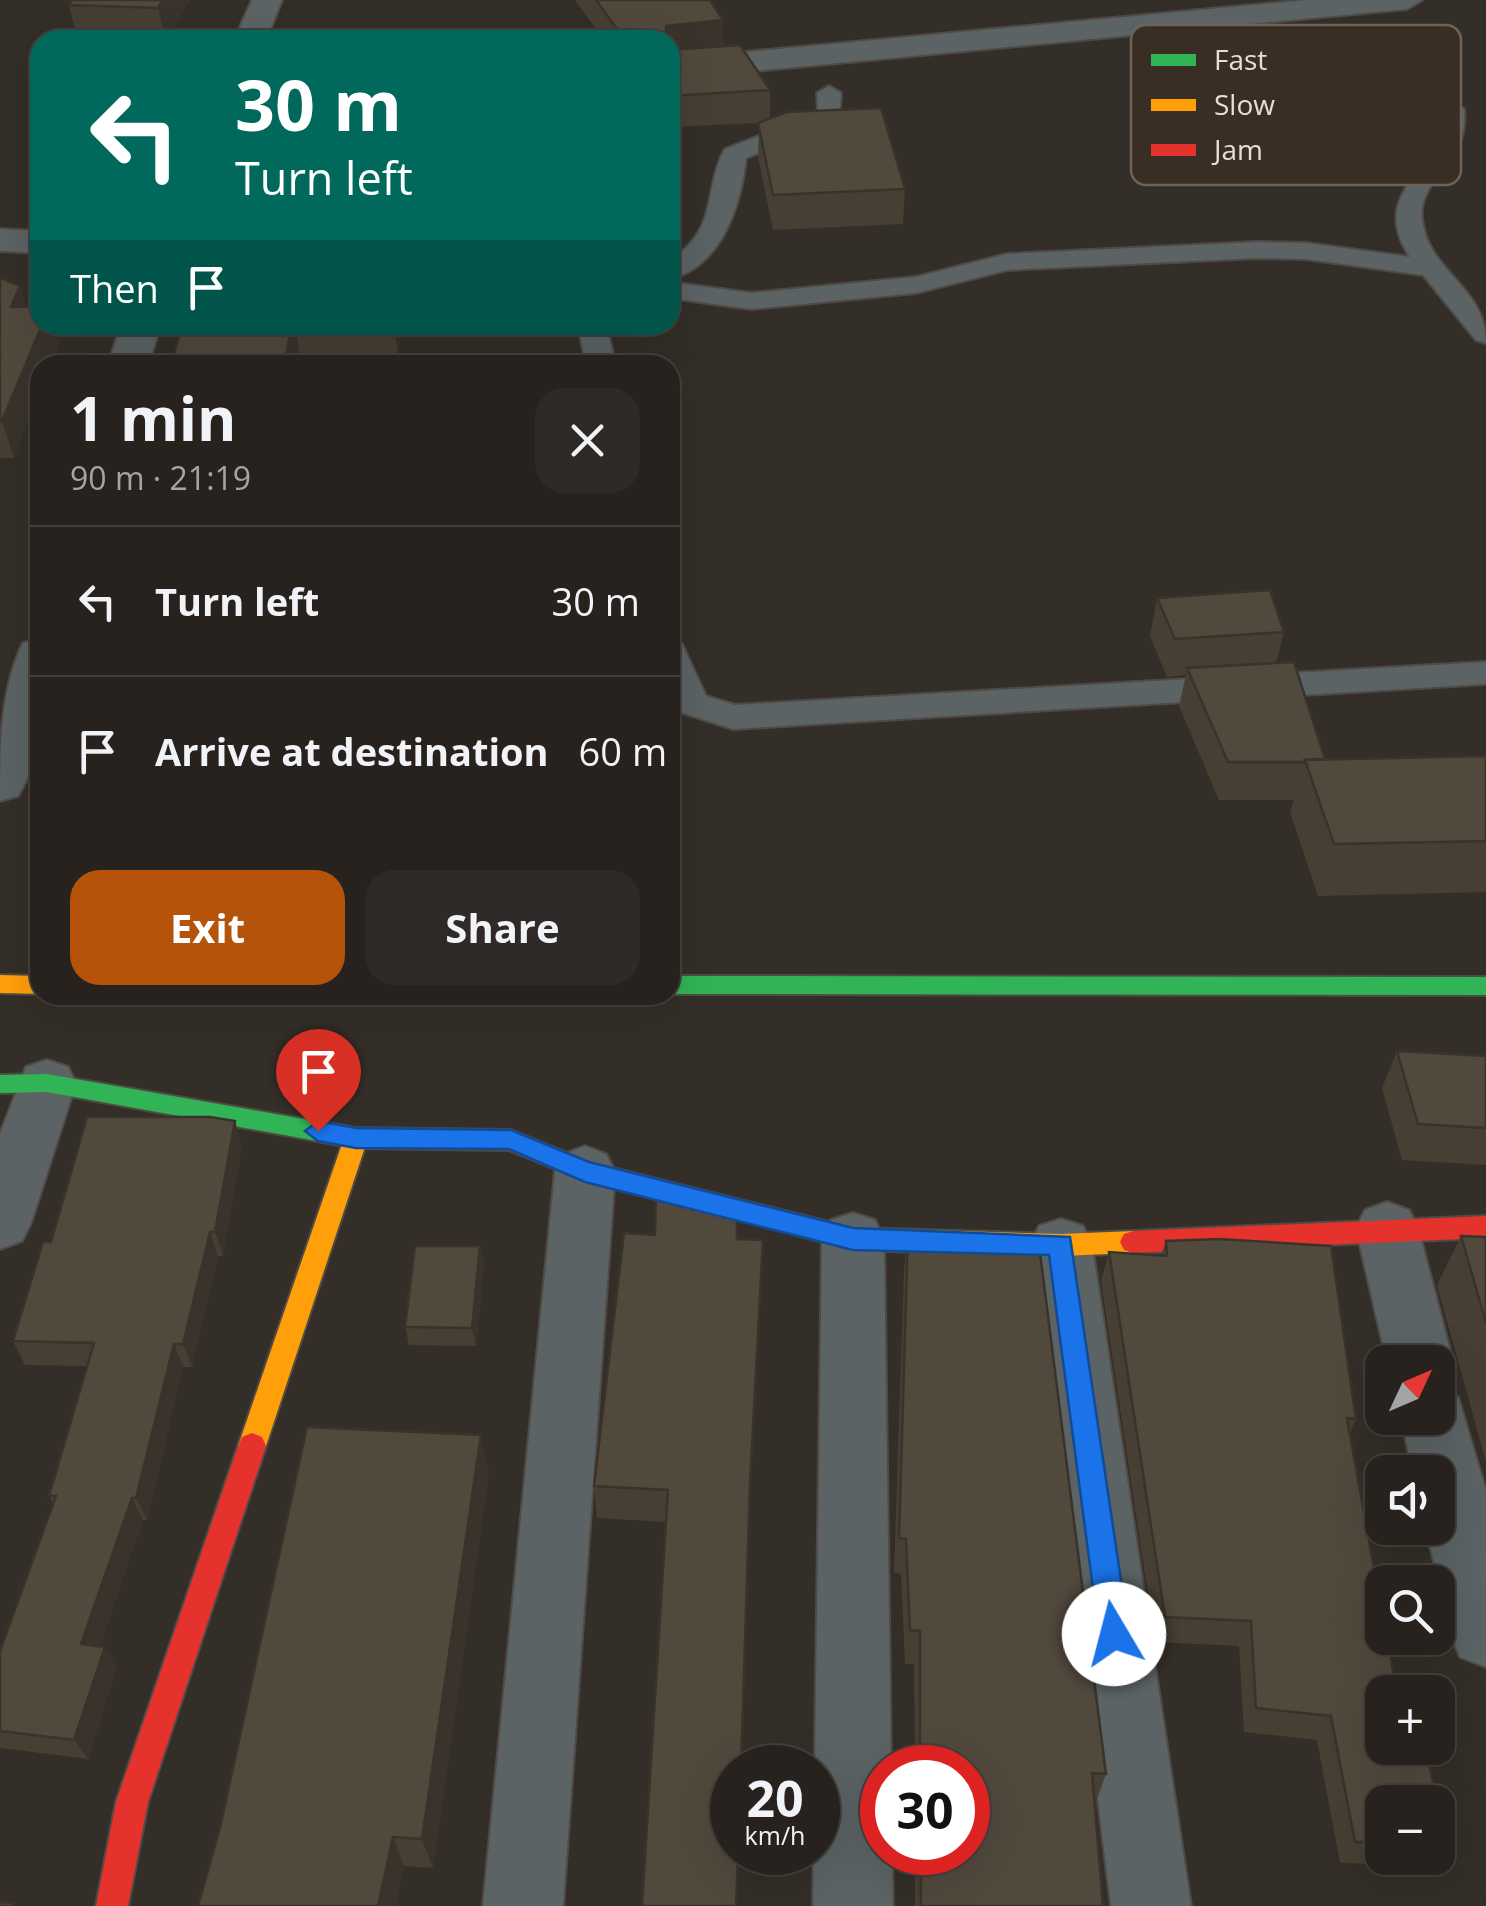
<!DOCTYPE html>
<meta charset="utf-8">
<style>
:root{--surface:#27221e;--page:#2f2a27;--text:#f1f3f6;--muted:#a4a4a4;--line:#433f3c;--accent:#b45309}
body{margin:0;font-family:"Open Sans",sans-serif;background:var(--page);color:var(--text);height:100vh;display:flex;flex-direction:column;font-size:38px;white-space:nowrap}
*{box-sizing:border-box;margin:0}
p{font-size:32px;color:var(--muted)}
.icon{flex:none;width:55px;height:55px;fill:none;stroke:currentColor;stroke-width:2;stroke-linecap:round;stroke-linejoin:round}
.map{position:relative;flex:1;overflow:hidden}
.panel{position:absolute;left:30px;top:355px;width:650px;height:650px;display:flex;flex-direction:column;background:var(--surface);border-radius:30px;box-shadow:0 10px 40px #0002,0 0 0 2px var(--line)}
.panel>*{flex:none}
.hud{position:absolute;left:30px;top:30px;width:650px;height:305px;border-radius:30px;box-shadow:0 10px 40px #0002,0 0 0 2px var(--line);background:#00695c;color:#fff;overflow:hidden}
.needle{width:65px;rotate:46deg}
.tools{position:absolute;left:1365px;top:1345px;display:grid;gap:20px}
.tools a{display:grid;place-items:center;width:90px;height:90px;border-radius:20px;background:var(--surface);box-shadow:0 10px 40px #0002,0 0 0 2px var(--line);font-size:50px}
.speed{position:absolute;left:710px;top:1745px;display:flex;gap:20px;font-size:50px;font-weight:700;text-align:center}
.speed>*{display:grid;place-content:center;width:130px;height:130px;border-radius:50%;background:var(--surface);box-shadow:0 10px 40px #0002,0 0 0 2px var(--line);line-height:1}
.speed small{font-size:25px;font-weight:400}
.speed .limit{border:15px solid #d22;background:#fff;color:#111}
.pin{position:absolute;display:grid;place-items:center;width:85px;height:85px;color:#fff;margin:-102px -42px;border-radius:50% 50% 50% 0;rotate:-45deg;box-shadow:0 0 10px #0007}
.pin .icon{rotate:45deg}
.me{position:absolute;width:110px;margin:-55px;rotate:352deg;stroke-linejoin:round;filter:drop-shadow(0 0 8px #0008)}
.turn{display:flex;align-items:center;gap:35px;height:210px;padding:0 40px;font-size:45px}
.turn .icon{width:130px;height:130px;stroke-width:2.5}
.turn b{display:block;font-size:70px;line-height:85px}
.then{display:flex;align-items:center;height:95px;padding:0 40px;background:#0003;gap:20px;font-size:38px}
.round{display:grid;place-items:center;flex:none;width:105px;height:105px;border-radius:30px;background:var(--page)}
.headline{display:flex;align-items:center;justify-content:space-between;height:170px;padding:0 40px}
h1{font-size:60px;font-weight:700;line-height:75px}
.primary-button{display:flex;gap:20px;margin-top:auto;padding:20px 40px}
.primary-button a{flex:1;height:115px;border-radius:30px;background:var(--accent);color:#fff;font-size:40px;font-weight:700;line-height:115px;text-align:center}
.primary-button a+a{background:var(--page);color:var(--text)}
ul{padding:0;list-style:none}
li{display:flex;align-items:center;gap:30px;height:150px;padding:0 40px;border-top:2px solid var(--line)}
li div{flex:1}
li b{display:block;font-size:38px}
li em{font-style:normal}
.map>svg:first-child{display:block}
</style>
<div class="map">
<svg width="1486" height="1906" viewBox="0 0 1486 1906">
<rect width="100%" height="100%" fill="#342e28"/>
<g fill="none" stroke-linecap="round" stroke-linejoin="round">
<g stroke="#504a45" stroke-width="4">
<g id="lane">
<path d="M 829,86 L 841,93 L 839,122 L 746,158 C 741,205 722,266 670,279 L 670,260 C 720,230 703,187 725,149 L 818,113 L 817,93 Z"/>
<path d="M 1452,102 L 1464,109 C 1470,165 1417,177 1422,219 C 1428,273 1486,286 1486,343 L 1476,340 L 1423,275 L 1306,259 L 1257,258 L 1007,270 L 916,293 L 751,309 L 670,298 L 670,282 L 751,293 L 916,277 L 1007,254 L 1257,242 L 1306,243 L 1410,257 C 1365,189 1445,173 1440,109 Z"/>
<path d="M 578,325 L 606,325 L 616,365 L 586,365 Z"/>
<path d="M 670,641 L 682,644 L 706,696 L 735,705 L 1486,662 L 1486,684 L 733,729 L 680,712 L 670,695 Z"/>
</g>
</g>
<g stroke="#504a45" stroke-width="4">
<g id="street">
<path d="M 252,0 L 282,0 L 266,40 L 234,40 Z"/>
<path d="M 1307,0 L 1422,0 L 1407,9 L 670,79 L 670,59 Z"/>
<path d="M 0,229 L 40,231 L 40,253 L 0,251 Z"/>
<path d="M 121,325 L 161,325 L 148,365 L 108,365 Z"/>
<path d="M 40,639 C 40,692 47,749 18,796 L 0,801 C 0,748 0,690 23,643 Z"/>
<path d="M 47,1060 L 68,1067 L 76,1083 L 31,1223 L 22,1241 L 0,1249 L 0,1134 L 26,1067 Z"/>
<path d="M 585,1146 L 606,1154 L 615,1171 L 563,1906 L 483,1906 L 555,1171 L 564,1154 Z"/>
<path d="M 1387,1202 L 1409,1210 L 1418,1228 L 1453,1362 L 1438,1384 L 1438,1362 L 1387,1362 L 1356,1228 L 1365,1210 Z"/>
<path d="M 853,1213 L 875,1220 L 884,1239 L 891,1768 L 882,1768 L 882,1852 L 892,1852 L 893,1906 L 813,1906 L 822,1239 L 831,1220 Z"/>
<path d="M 1061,1219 L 1083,1226 L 1092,1245 L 1191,1906 L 1111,1906 L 1030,1245 L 1039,1226 Z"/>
<path d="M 1438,1389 L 1458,1397 L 1486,1491 L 1486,1667 L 1460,1657 L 1450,1632 L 1426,1528 L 1438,1528 L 1438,1472 L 1413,1472 L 1401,1418 L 1438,1418 Z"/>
</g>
</g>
<g stroke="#504a45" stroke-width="4">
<g id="fast">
<path d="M 670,976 L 1486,977 L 1486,995 L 670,994 Z"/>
<path d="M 47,1074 L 356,1128 L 511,1130 L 589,1162 L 716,1194 L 725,1197 L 729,1204 L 725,1211 L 716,1214 L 585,1181 L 509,1150 L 356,1148 L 47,1092 L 0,1093 L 0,1075 Z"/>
</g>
</g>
<g stroke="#504a45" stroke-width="4">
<g id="slow">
<path d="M 0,975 L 40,976 L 40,994 L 0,993 Z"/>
<path d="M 356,1128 L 365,1131 L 368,1138 L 266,1446 L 262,1455 L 252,1459 L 242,1455 L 238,1446 L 344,1138 L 347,1131 Z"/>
<path d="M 716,1194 L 853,1228 L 1061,1234 L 1133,1231 L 1142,1234 L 1146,1242 L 1142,1250 L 1133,1253 L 1061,1256 L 853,1250 L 707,1211 L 703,1204 L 707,1197 Z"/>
</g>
</g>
<g stroke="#504a45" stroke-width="4">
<g id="jam">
<path d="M 1486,1216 L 1486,1238 L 1133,1253 L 1124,1250 L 1120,1242 L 1124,1234 L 1133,1231 Z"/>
<path d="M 252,1433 L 262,1437 L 266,1446 L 148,1802 L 128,1906 L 96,1906 L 116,1802 L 238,1446 L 242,1437 Z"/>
</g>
</g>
<use href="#lane" fill="#5b6364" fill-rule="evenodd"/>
<use href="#street" fill="#5b6364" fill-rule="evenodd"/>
<use href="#fast" fill="#30b455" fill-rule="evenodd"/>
<use href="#slow" fill="#ff9f0a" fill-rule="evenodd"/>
<use href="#jam" fill="#e5322d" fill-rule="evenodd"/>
</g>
<g fill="#473f34">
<path d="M 72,0 L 190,0 L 166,40 L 77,38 L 69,5 Z"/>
<path d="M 575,0 L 710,0 L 723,20 L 723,46 L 770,90 L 770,119 L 905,189 L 903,224 L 773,230 L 758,157 L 759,123 L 670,127 L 670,40 L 604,40 Z"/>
<path d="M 0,278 L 20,286 L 26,307 L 60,343 L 51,365 L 40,365 L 14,458 L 0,458 Z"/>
<path d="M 182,325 L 402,325 L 398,354 L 300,356 Z"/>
<path d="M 1157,598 L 1284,632 L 1276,663 L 1325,759 L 1486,756 L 1486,892 L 1318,896 L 1290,812 L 1294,800 L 1219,800 L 1179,706 L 1186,675 L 1167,677 L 1150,636 Z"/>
<path d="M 1397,1051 L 1486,1056 L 1486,1165 L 1402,1160 L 1382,1088 Z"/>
<path d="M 242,1146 L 223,1256 L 218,1256 L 192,1367 L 183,1367 L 147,1520 L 143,1520 L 100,1646 L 117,1667 L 88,1759 L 0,1748 L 0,1651 L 53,1503 L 49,1496 L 87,1366 L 25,1365 L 13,1341 L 51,1242 Z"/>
<path d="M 908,1231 L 1106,1774 L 1095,1805 L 1103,1906 L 915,1906 L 915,1852 L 968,1852 L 968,1768 L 915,1768 L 914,1664 L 905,1664 L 901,1574 L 894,1573 L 904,1270 Z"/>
<path d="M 1461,1236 L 1486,1237 L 1486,1462 L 1437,1285 Z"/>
<path d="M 737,1239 L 762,1275 L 749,1515 L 742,1768 L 732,1768 L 666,1522 L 597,1518 L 594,1486 Z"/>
<path d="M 1166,1241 L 1356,1419 L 1350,1433 L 1382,1802 L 1382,1858 L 1434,1858 L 1428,1865 L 1340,1863 L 1317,1740 L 1244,1732 L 1239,1646 L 1155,1642 L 1101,1281 L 1109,1252 L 1161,1256 Z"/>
<path d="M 480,1246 L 484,1265 L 476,1346 L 409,1345 L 405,1327 Z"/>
<path d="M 489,1472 L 433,1868 L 404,1866 L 396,1906 L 198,1906 Z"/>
<path d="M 1438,1804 L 1446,1843 L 1438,1854 Z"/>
</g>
<g fill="#39332b">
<path d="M 163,0 L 190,0 L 166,40 L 158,8 Z"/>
<path d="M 723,20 L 723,50 L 670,56 L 670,40 L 666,40 L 666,26 Z"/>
<path d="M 20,286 L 31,322 L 11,307 Z"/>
<path d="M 42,325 L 55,325 L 60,343 L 51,365 L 40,365 L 40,393 L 14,458 L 2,421 Z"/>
<path d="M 291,325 L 295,325 L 300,356 L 299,365 L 285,365 Z"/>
<path d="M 394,325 L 402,325 L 398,354 Z"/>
<path d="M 235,1121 L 242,1146 L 223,1256 L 215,1232 Z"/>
<path d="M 210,1232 L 218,1256 L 192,1367 L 183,1344 Z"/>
<path d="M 763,1240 L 749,1515 L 741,1768 L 750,1483 Z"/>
<path d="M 480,1246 L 484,1265 L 476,1346 L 472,1328 Z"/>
<path d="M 174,1344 L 183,1367 L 147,1520 L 136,1498 Z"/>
<path d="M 481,1435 L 489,1472 L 433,1868 L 422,1839 Z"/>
<path d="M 132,1498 L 143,1520 L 94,1664 L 81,1644 Z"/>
<path d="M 105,1647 L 117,1667 L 88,1759 L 74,1740 Z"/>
<path d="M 393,1837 L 404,1866 L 396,1906 L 378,1906 Z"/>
</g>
<g fill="#52493d" stroke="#39332b" stroke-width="2.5">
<path d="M 72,0 L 163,0 L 158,8 L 69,5 Z"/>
<path d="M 596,0 L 710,0 L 723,20 L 666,26 L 666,40 L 625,40 Z"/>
<path d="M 740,45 L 770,90 L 670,96 L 670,50 Z"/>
<path d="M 881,108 L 905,189 L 773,195 L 758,123 L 787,112 Z"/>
<path d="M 0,278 L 20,286 L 11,307 L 40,306 L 40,325 L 42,325 L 2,421 L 0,421 Z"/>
<path d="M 182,325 L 291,325 L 285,365 L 171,365 Z"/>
<path d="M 1270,590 L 1284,632 L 1175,639 L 1157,598 Z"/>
<path d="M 1294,662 L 1325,759 L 1305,760 L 1306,762 L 1228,762 L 1187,668 Z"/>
<path d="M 1486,756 L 1486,841 L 1334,844 L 1305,760 Z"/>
<path d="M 1397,1051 L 1486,1056 L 1486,1128 L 1418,1124 Z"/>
<path d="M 87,1117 L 210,1117 L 235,1121 L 215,1232 L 210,1232 L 183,1344 L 174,1344 L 136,1498 L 132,1498 L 81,1644 L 105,1647 L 74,1740 L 0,1731 L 0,1651 L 56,1496 L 49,1496 L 94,1343 L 13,1341 L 43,1242 L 51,1242 Z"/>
<path d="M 656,1191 L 686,1191 L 737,1204 L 737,1239 L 763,1240 L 750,1483 L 741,1768 L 732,1768 L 732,1852 L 738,1852 L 736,1906 L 642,1906 L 668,1490 L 594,1486 L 624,1233 L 655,1235 Z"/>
<path d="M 908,1231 L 1038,1237 L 1106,1774 L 1092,1773 L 1103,1906 L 921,1906 L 921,1852 L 968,1852 L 968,1768 L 920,1768 L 920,1631 L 910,1630 L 906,1539 L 899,1538 Z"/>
<path d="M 1461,1236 L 1486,1237 L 1486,1323 Z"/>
<path d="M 1219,1239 L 1331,1246 L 1356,1419 L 1347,1418 L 1382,1612 L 1382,1638 L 1387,1638 L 1397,1692 L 1382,1692 L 1382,1748 L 1426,1748 L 1437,1802 L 1382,1802 L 1382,1842 L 1355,1842 L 1331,1716 L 1256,1708 L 1251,1621 L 1165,1617 L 1109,1252 L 1167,1256 L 1166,1241 Z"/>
<path d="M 415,1246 L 480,1246 L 472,1328 L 405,1327 Z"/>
<path d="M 307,1427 L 481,1435 L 422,1839 L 393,1837 L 378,1906 L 198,1906 L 220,1828 Z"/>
<path d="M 1438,1804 L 1446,1843 L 1438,1843 Z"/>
<path d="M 0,1902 L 14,1903 L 13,1906 L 0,1906 Z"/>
</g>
<path fill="#1a73e8" stroke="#114b97" stroke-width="2.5" d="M 318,1121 L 356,1128 L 511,1130 L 589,1162 L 853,1228 L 1070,1237 L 1129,1634 L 1125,1644 L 1114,1648 L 1103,1644 L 1099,1634 L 1049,1255 L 853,1250 L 585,1182 L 509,1149 L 356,1148 L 318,1141 L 305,1131 Z"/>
<rect x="1131" y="25" width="330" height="160" rx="15" fill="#392e23" stroke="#6d6359" stroke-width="2.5"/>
<rect x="1151" y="54" width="45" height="12" fill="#30b455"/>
<rect x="1151" y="99" width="45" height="12" fill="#ff9f0a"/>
<rect x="1151" y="144" width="45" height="12" fill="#e5322d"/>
<g font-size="28" fill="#e6dfd7">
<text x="1214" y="70">Fast</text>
<text x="1214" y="115">Slow</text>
<text x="1214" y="160">Jam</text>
</g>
</svg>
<div class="tools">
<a><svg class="needle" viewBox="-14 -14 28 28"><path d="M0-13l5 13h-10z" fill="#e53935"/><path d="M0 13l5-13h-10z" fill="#a4a4a4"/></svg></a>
<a><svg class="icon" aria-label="sound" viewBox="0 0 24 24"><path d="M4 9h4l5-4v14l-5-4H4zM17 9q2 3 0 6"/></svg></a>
<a><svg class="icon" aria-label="search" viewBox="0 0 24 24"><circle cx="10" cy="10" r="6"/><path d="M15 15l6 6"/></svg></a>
<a>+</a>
<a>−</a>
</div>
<div class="speed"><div>20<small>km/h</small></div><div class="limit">30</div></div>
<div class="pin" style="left:318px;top:1131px;background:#d93025"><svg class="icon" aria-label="arrive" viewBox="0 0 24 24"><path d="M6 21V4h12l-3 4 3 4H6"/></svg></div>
<svg class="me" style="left:1114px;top:1634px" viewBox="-20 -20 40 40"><circle r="19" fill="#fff"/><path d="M0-13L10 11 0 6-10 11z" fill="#1a73e8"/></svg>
<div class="hud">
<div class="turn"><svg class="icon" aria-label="left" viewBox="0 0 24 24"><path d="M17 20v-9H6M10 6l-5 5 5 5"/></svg><div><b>30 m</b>Turn left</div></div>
<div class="then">Then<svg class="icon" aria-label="arrive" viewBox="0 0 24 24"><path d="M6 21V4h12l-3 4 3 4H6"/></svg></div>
</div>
<section class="panel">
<div class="headline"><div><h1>1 min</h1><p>90 m · 21:19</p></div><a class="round"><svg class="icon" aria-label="close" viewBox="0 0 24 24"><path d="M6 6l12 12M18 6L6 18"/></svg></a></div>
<ul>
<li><svg class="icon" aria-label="left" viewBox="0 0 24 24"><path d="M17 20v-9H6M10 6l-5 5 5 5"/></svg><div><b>Turn left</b></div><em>30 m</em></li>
<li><svg class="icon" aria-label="arrive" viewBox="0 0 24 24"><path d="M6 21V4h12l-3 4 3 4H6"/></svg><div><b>Arrive at destination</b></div><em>60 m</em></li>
</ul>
<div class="primary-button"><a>Exit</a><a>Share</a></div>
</section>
</div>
